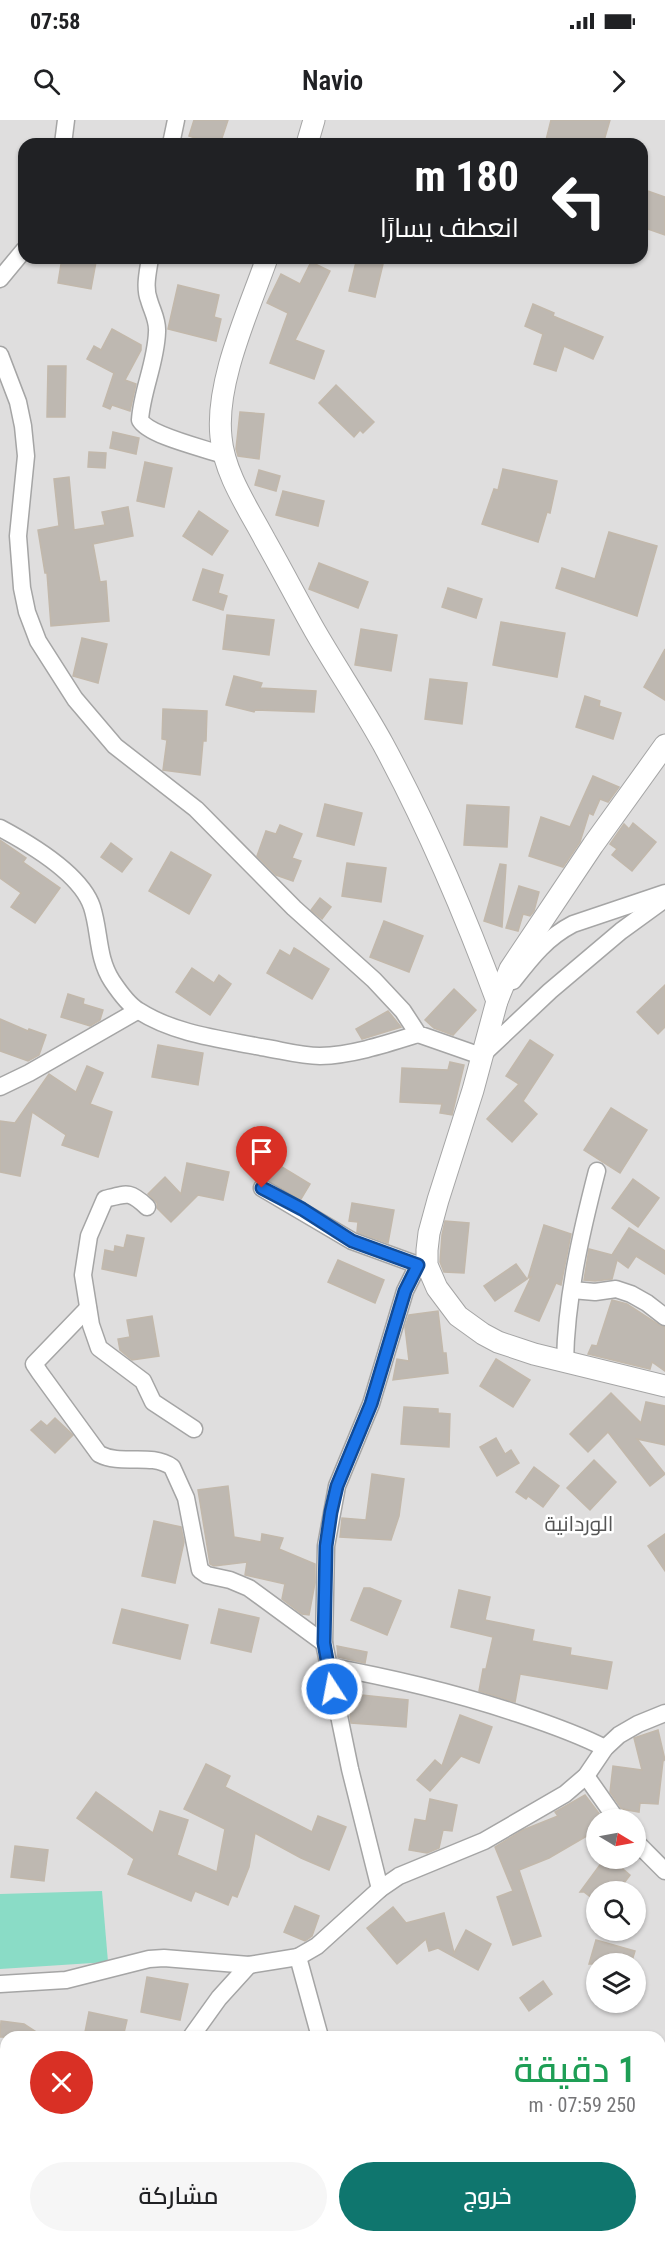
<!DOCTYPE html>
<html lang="ar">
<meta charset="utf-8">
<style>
:root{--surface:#fff;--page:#f6f6f6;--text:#202124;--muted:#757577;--accent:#0f766e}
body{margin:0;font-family:"Roboto Condensed",Cairo,sans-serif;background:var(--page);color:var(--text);direction:rtl;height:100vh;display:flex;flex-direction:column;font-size:22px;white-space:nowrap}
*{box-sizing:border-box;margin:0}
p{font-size:20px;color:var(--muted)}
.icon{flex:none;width:33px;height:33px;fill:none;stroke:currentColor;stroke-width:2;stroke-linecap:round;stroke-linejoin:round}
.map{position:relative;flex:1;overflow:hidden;direction:ltr}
.details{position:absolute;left:0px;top:1911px;width:666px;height:212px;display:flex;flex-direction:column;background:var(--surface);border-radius:18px 18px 0 0;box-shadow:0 2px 4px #0004;direction:rtl}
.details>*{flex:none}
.top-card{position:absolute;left:18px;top:18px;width:630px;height:126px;border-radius:18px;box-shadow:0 2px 4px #0004;direction:rtl;background:#202124;color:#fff;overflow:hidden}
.needle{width:39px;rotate:100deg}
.fabs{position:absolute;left:586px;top:1689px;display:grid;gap:12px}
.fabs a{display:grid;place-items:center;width:60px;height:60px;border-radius:50%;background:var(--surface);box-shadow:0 2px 4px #0004;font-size:30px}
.pin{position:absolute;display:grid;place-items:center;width:51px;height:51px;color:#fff;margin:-62px -26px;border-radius:50% 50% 50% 0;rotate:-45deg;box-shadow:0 0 6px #0007}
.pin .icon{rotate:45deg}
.me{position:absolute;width:66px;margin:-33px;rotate:349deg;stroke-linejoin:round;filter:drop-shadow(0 0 4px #0008)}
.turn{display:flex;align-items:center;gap:21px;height:126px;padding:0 30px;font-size:27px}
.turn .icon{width:78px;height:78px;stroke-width:2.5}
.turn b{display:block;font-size:42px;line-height:51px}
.round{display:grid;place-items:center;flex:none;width:63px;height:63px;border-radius:32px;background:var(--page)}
.headline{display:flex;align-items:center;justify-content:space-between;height:102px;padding:0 30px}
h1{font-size:36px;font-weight:600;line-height:45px;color:#1e9e55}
.cta{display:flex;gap:12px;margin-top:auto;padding:12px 30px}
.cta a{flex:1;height:69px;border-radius:36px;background:var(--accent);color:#fff;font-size:24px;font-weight:600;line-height:69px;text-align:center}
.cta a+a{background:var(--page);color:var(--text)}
.status{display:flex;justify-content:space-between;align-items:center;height:42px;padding:0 30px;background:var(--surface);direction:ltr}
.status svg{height:16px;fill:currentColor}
header{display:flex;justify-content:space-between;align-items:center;height:78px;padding:0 30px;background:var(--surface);font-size:27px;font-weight:600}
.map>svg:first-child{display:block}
</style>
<div class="status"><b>07:58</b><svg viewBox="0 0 49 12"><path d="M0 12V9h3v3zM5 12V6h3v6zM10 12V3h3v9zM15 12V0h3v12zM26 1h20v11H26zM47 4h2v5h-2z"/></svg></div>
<header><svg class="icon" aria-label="forward" viewBox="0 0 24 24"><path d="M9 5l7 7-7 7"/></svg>Navio<svg class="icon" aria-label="search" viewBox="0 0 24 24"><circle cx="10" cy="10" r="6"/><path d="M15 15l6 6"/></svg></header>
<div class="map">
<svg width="665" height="2122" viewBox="0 0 665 2122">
<rect width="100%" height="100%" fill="#f1efe8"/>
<path fill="#dfdede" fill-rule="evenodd" d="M 0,0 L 665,0 L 665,2122 L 0,2122 ZM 24,24 L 642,24 L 642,138 L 24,138 ZM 597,1700 L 636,1700 L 636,1738 L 597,1738 ZM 597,1772 L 636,1772 L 636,1810 L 597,1810 ZM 597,1844 L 636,1844 L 636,1882 L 597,1882 ZM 6,1917 L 660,1917 L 660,2116 L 6,2116 Z"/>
<path fill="#8adcc6" d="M 102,1771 L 108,1842 L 0,1849 L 0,1774 Z"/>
<g fill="#beb8b1" stroke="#c2b8ab" stroke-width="1.5">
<path d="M 194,0 L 228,0 L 220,24 L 214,24 L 189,16 Z"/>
<path d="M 551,0 L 610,0 L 603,24 L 545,24 Z"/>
<path d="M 642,69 L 665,77 L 665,115 L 642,107 Z"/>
<path d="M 62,138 L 90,138 L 89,141 L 96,142 L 91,169 L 58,163 Z"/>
<path d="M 357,138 L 383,144 L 375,177 L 349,171 Z"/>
<path d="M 311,142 L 330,151 L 295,220 L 324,231 L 314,259 L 270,243 L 288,193 L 267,183 L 281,154 L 300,164 Z"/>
<path d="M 178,165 L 219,175 L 214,197 L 221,199 L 216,221 L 168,209 Z"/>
<path d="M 533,184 L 554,193 L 553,196 L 603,217 L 593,239 L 564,226 L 556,251 L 534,244 L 543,214 L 525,206 Z"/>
<path d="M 112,209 L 141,225 L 141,230 L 125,260 L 136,264 L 130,291 L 112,285 L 110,289 L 103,286 L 114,253 L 87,239 L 94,226 L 101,230 Z"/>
<path d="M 48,246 L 66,246 L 65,297 L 47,297 Z"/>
<path d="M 336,265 L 374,302 L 363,313 L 360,310 L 354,317 L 319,283 Z"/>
<path d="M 240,292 L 264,294 L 259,339 L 238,336 L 236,329 Z"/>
<path d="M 113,312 L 139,318 L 136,334 L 110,328 Z"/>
<path d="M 89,332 L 106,333 L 105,348 L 88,347 Z"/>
<path d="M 145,342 L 172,348 L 164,387 L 137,381 Z"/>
<path d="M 503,349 L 557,361 L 550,393 L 547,392 L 538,422 L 482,404 L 494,369 L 498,370 Z"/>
<path d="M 259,350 L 280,356 L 276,371 L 255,365 Z"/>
<path d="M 69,357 L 74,410 L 105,405 L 102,392 L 128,387 L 133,416 L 93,424 L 100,462 L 106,461 L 109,501 L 51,506 L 47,453 L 45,453 L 38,410 L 59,406 L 54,359 Z"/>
<path d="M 283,371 L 324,381 L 318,406 L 276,395 Z"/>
<path d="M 199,391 L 228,411 L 212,435 L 183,416 Z"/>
<path d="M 609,412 L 657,426 L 637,496 L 556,468 L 562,448 L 595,459 Z"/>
<path d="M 319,443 L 368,462 L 358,488 L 309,469 Z"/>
<path d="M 203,449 L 223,455 L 218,473 L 227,476 L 223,490 L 193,480 Z"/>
<path d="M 448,468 L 482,479 L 476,498 L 442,487 Z"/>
<path d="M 227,495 L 274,500 L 269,535 L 223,529 Z"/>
<path d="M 501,502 L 565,513 L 557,557 L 493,545 Z"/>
<path d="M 361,509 L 397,515 L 391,551 L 355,545 Z"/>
<path d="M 82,518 L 107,524 L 98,563 L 73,556 Z"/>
<path d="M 665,529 L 665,580 L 644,567 Z"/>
<path d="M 234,556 L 262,563 L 260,568 L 316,571 L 314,592 L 255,590 L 254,592 L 226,585 Z"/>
<path d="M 430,559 L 467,563 L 462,604 L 425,599 Z"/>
<path d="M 585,576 L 600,581 L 599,586 L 621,593 L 613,619 L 576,607 Z"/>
<path d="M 163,589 L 207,591 L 206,621 L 203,621 L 200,655 L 163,650 L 167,620 L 162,619 Z"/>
<path d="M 593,656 L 619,667 L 608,682 L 600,679 L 593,695 L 589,693 L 580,722 L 563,747 L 529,736 L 541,697 L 570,707 Z"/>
<path d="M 325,684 L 362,693 L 354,725 L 317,716 Z"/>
<path d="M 467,685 L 509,687 L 507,727 L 464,725 Z"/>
<path d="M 633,703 L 656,722 L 632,751 L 612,735 L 617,729 L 610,724 L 624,704 L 629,709 Z"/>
<path d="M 280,705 L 302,714 L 292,738 L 301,741 L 293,761 L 276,755 L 257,736 L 266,711 L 276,714 Z"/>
<path d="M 0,720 L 26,738 L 23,742 L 60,768 L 35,803 L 11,787 L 21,773 L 0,758 Z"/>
<path d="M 111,723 L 132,739 L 122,752 L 101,737 Z"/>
<path d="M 171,732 L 211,755 L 189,794 L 149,771 Z"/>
<path d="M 347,743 L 386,748 L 381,782 L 342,776 Z"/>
<path d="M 500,744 L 506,745 L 502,807 L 484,801 Z"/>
<path d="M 519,766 L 539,772 L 534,791 L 530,796 L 523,794 L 518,811 L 506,808 Z"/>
<path d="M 320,778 L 331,787 L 322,799 L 311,790 Z"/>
<path d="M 384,801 L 423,816 L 409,852 L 370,837 Z"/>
<path d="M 294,828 L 329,849 L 312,879 L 267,853 L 280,830 L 290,836 Z"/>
<path d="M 192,848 L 214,863 L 219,855 L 231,864 L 210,895 L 176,872 Z"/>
<path d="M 665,865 L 665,907 L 658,914 L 637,892 Z"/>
<path d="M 454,869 L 476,890 L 453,915 L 434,908 L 425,900 Z"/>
<path d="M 68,874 L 84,879 L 83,884 L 103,890 L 100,900 L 90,906 L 61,897 Z"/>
<path d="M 388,891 L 401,907 L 362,919 L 356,909 Z"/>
<path d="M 0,899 L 28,911 L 29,909 L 46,915 L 39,935 L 28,941 L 0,931 Z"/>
<path d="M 530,920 L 553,935 L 523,981 L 537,994 L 512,1022 L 487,999 L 519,964 L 506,956 Z"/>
<path d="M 158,925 L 203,933 L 198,965 L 152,957 Z"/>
<path d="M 450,942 L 464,945 L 452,995 L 440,993 L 442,984 L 400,982 L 402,948 L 448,950 Z"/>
<path d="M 87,946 L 103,953 L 90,984 L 112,992 L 98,1037 L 62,1025 L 66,1015 L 32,992 L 20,1056 L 0,1052 L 0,1001 L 15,1003 L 49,954 L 76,972 Z"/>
<path d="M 611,988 L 647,1010 L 620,1053 L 584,1030 Z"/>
<path d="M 272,1041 L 310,1064 L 301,1079 L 262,1058 Z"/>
<path d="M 187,1043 L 229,1052 L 223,1080 L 198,1075 L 171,1102 L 157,1088 L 157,1083 L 148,1074 L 165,1057 L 181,1074 Z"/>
<path d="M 633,1059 L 659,1078 L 638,1107 L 612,1088 Z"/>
<path d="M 352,1083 L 394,1090 L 388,1123 L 357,1112 L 358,1102 L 349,1101 Z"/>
<path d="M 445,1101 L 469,1103 L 464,1153 L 444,1152 L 440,1142 L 442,1115 Z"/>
<path d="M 544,1105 L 571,1114 L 561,1165 L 556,1163 L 539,1201 L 515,1191 L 531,1157 L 528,1158 Z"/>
<path d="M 629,1108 L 665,1131 L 665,1154 L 636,1136 L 628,1148 L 617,1140 L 612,1159 L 595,1161 L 584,1160 L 589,1129 L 612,1135 Z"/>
<path d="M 127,1115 L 144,1118 L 136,1156 L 102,1149 L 105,1130 L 114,1132 L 115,1126 L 124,1128 Z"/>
<path d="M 338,1140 L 384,1160 L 375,1183 L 328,1162 Z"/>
<path d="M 516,1144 L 527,1159 L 495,1181 L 484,1166 Z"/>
<path d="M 612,1180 L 627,1184 L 659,1205 L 665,1207 L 665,1251 L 652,1242 L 650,1249 L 588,1234 L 592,1225 L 597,1226 Z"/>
<path d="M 438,1191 L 443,1233 L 446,1233 L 448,1253 L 393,1260 L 397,1239 L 409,1241 L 405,1207 L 409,1195 Z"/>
<path d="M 152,1196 L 159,1236 L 132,1240 L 120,1230 L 118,1219 L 130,1217 L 127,1200 Z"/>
<path d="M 496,1239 L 530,1260 L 513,1287 L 480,1266 Z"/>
<path d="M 611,1273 L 641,1303 L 646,1282 L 665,1286 L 665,1325 L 637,1319 L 665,1354 L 650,1366 L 608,1312 L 588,1332 L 570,1314 Z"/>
<path d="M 404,1287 L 438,1289 L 438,1293 L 450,1294 L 449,1327 L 401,1324 Z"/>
<path d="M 55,1298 L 73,1315 L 55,1333 L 31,1310 L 41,1301 L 47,1306 Z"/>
<path d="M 496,1318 L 505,1334 L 511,1330 L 519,1343 L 497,1356 L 480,1327 Z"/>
<path d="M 594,1340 L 616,1362 L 590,1390 L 567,1368 Z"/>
<path d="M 534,1347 L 559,1366 L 543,1387 L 528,1376 L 526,1379 L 516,1372 Z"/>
<path d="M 372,1354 L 404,1359 L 399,1396 L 391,1420 L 340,1417 L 342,1398 L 366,1400 Z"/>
<path d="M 228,1366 L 234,1417 L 261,1422 L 262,1414 L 283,1418 L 279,1429 L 315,1444 L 315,1463 L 309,1495 L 302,1494 L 282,1479 L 285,1464 L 245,1455 L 247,1442 L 214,1446 L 210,1444 L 198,1370 Z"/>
<path d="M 154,1401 L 181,1407 L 184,1422 L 175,1463 L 142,1456 Z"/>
<path d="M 665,1414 L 665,1451 L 648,1426 Z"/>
<path d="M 364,1468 L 370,1468 L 401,1481 L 387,1515 L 351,1500 Z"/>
<path d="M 459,1470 L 490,1477 L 485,1500 L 534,1510 L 532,1521 L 571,1528 L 570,1535 L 612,1542 L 607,1569 L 520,1554 L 515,1582 L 479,1571 L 483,1549 L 486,1549 L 493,1517 L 451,1507 Z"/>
<path d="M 122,1489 L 188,1505 L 180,1539 L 113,1523 Z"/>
<path d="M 219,1489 L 259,1498 L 251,1532 L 211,1523 Z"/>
<path d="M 337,1526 L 367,1532 L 365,1543 L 338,1537 Z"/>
<path d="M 352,1574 L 408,1580 L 406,1607 L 351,1603 L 350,1595 Z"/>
<path d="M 460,1595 L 492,1607 L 479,1643 L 461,1636 L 430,1671 L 417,1660 L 435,1640 L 442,1646 Z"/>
<path d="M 658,1610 L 665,1640 L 663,1641 L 658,1684 L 640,1683 L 639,1692 L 622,1689 L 610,1672 L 613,1646 L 642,1650 L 634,1618 Z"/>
<path d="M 206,1644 L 230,1656 L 225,1667 L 312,1712 L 318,1696 L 346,1707 L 329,1750 L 301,1738 L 255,1713 L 249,1747 L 237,1777 L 232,1775 L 228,1785 L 195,1771 L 191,1781 L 128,1754 L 134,1739 L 77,1698 L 96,1672 L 153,1713 L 160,1691 L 188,1700 L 177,1735 L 217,1752 L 225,1709 L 184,1689 Z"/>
<path d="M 585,1675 L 604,1700 L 597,1700 L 597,1710 L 549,1738 L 519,1750 L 541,1816 L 513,1825 L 497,1777 L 513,1771 L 495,1727 L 523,1710 L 558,1696 L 555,1692 Z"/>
<path d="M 430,1679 L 457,1685 L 452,1711 L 443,1710 L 439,1728 L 427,1733 L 409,1730 L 415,1699 L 426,1701 Z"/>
<path d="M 15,1726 L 48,1730 L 44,1761 L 11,1757 Z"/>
<path d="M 605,1738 L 610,1738 L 630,1755 L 624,1763 L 634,1772 L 597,1772 L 597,1782 L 584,1772 L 580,1772 Z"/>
<path d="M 295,1786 L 319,1796 L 312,1816 L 305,1821 L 284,1812 Z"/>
<path d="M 393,1787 L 406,1803 L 444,1793 L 454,1833 L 466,1810 L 491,1824 L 478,1850 L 438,1828 L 429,1831 L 426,1819 L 397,1844 L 367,1808 Z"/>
<path d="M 596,1820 L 635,1831 L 631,1844 L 589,1844 Z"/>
<path d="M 147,1857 L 188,1864 L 180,1900 L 141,1892 Z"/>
<path d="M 543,1861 L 552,1874 L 529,1891 L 520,1878 Z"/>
<path d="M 89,1892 L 127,1900 L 123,1917 L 84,1917 Z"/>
<path d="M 1,1901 L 24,1904 L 44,1917 L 0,1917 Z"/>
</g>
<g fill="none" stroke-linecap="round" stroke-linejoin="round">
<g stroke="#a5a5a5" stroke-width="19">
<g id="minor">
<path d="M 63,24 L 66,0"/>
<path d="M 171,24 L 176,0"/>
<path d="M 150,138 C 148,152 144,167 149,180 C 152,191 158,200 157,212 C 156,243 142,270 140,300 C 149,316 204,328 223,335"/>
<path d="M 0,159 L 24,130"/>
<path d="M 0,235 L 18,282 L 23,306 L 26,336 L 18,416 L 22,468 L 27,492 L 38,521 L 75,579 L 115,626 L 196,689 L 294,788 L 374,860 L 403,891 L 418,914 L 481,936 L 550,871 L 621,811 L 665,779"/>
<path d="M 0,708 C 30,724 81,754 92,787 C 100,812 97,838 112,861 C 118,870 130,886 139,891 C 175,914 221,919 261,927 C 281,930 300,936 320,936 C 353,935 386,924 418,914"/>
<path d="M 513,861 C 531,838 546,818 573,804 L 665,773"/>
<path d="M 0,967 L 29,953 L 137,891"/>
<path d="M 262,1068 L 352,1121 L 418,1145 L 427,1145"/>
<path d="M 147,1087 C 130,1071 128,1073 105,1079 L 89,1116 L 83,1155 L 91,1205 L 99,1228 L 143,1261 L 153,1282 L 194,1309"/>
<path d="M 572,1170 L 595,1172 L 616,1169 L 631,1174 L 647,1183 L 665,1197"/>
<path d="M 88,1188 L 34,1244 L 40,1253 L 99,1334 C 122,1346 150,1332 172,1347 L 186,1378 L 200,1450 L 207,1455 L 230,1460 L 249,1468 L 324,1523"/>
<path d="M 565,1242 C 566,1178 581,1113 597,1051"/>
<path d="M 327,1546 C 393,1558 456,1573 519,1594 C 549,1604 578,1614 605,1628"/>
<path d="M 586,1656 L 617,1700"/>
<path d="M 636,1722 L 665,1751"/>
<path d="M 380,1769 L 350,1649 L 324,1523 L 326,1426 L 337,1366 L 371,1284 L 405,1171 L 418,1145"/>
<path d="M 0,1864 L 66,1860 L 149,1839 L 164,1838 L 249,1845 L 298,1837"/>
<path d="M 191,1917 L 219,1878 L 249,1845"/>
<path d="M 320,1917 L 298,1837 L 317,1826 L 380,1769 L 399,1756 L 484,1721 L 565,1674 L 586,1656 L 605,1628 L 619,1615 L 638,1604 L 665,1593"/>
<path d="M 26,2122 L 38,2116"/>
<path d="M 286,2122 L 288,2116"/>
<path d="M 427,2122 L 435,2116"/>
<path d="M 561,2122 L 564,2116"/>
</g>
</g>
<g stroke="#a5a5a5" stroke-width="23">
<g id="tertiary">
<path d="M 307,24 L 314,0"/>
<path d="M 267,138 C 249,190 215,262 221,317 C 224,353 248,388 265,420 C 282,450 298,481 315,511 C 337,549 362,586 383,624 C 428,707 464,792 497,881"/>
<path d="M 665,625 L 593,725 L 510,849 L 497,881 L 473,970 L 438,1080 L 429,1113 L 427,1130 L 427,1145 L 437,1168 L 458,1196 L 483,1214 L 498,1222 L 534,1234 L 665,1266"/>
</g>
</g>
<use href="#minor" stroke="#fff" stroke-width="16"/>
<use href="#tertiary" stroke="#fff" stroke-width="21"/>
</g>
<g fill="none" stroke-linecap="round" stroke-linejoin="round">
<g stroke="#114b97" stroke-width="15">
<path id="route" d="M 262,1068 L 302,1089 L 352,1121 L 418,1145 L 405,1171 L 371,1284 L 337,1366 L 331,1392 L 326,1426 L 324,1523 L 332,1569"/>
</g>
<use href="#route" stroke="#1a73e8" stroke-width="10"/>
</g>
<g text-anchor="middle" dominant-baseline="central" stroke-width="5" stroke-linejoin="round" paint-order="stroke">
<g font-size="21" fill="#545454" stroke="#fff">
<text x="579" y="1404">الوردانية</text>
</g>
</g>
</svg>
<div class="fabs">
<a><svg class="needle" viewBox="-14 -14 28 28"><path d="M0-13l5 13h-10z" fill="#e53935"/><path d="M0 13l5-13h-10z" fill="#757577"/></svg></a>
<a><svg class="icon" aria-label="search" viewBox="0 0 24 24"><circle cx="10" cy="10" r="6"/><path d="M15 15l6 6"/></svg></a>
<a><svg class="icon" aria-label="layers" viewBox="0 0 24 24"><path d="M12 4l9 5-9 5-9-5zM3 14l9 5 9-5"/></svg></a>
</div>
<div class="pin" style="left:262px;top:1068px;background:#d93025"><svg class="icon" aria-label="arrive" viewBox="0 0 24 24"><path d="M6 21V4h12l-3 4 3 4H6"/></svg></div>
<svg class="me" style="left:332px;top:1569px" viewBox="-20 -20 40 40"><circle r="17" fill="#1a73e8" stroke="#fff" stroke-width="3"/><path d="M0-11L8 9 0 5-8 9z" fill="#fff"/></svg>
<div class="top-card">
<div class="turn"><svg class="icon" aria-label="left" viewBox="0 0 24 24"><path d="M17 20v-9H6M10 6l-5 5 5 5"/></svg><div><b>180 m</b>انعطف يسارًا</div></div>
</div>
<section class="details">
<div class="headline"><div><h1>1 دقيقة</h1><p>250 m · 07:59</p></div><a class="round" style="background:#d93025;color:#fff"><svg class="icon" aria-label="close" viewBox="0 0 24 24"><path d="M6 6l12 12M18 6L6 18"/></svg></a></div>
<div class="cta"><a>خروج</a><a>مشاركة</a></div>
</section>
</div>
